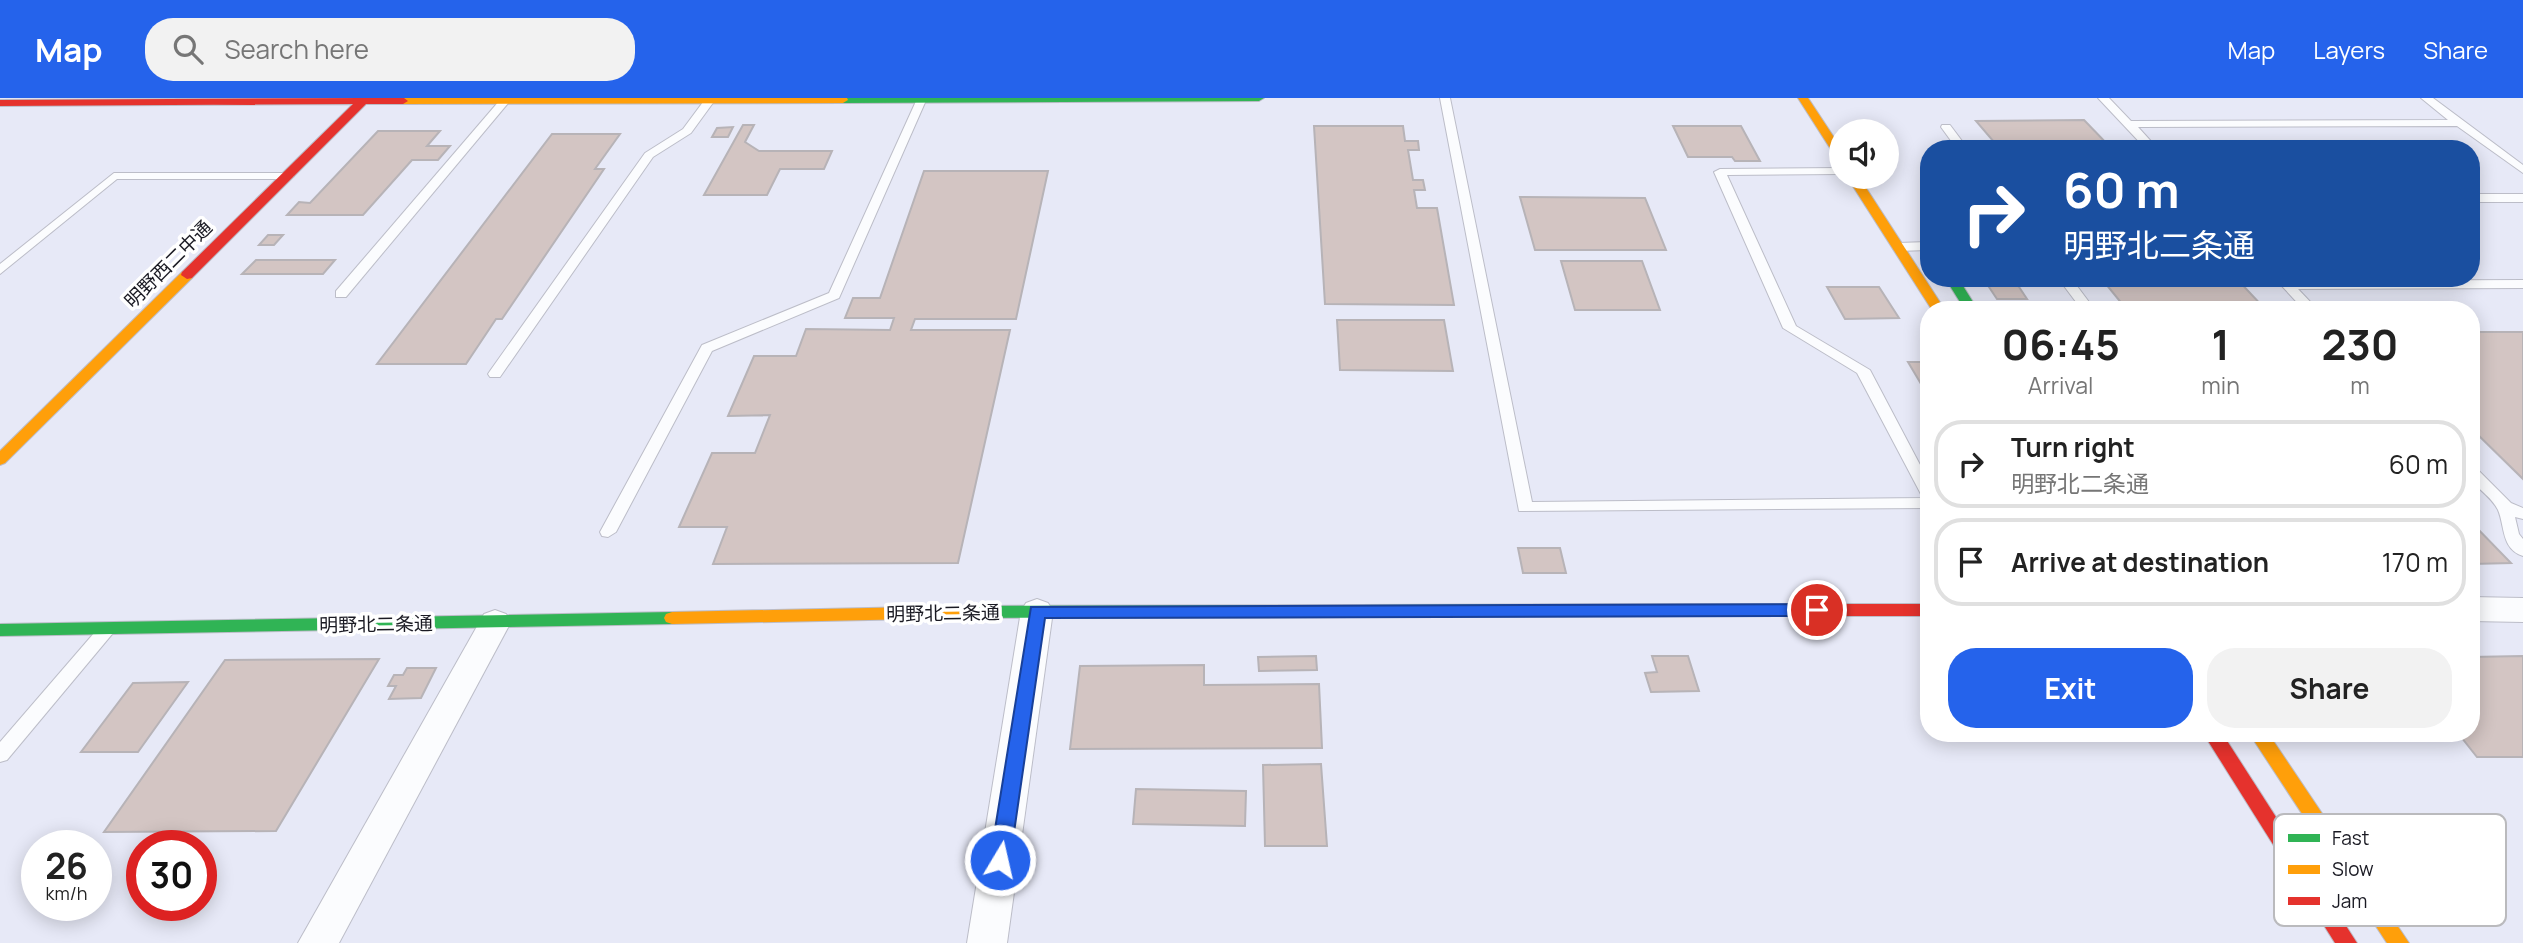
<!DOCTYPE html>
<meta charset="utf-8">
<style>
:root{--surface:#fff;--page:#f2f2f2;--text:#222;--muted:#767676;--line:#e0e0e0;--accent:#2563eb}
body{margin:0;font-family:Manrope,"Noto Sans JP",sans-serif;background:var(--page);color:var(--text);height:100vh;display:flex;flex-direction:column;font-size:26px;white-space:nowrap}
*{box-sizing:border-box;margin:0}
p{font-size:23px;color:var(--muted)}
.icon{flex:none;width:38px;height:38px;fill:none;stroke:currentColor;stroke-width:2;stroke-linecap:round;stroke-linejoin:round}
.map{position:relative;flex:1;overflow:hidden}
.side{position:absolute;left:1920px;top:203px;width:560px;height:441px;display:flex;flex-direction:column;background:var(--surface);border-radius:28px;box-shadow:0 4px 18px #0003}
.side>*{flex:none}
.guide{position:absolute;left:1920px;top:42px;width:560px;height:147px;border-radius:28px;box-shadow:0 4px 18px #0003;background:#1a4fa0;color:#fff;overflow:hidden}
.tools{position:absolute;left:1829px;top:21px;display:grid;gap:14px}
.tools a{display:grid;place-items:center;width:70px;height:70px;border-radius:50%;background:var(--surface);box-shadow:0 4px 18px #0003;font-size:35px}
.speed{position:absolute;left:21px;top:732px;display:flex;gap:14px;font-size:35px;font-weight:700;text-align:center}
.speed>*{display:grid;place-content:center;width:91px;height:91px;border-radius:50%;background:var(--surface);box-shadow:0 4px 18px #0003;line-height:1}
.speed small{font-size:18px;font-weight:400}
.speed .limit{border:10px solid #d22;background:#fff;color:#111}
.pin{position:absolute;display:grid;place-items:center;width:60px;height:60px;color:#fff;margin:-30px;border:4px solid #fff;border-radius:50%;box-shadow:0 2px 7px #0007}
.me{position:absolute;width:77px;margin:-38px;rotate:9deg;stroke-linejoin:round;filter:drop-shadow(0 0 5px #0008)}
.turn{display:flex;align-items:center;gap:24px;height:147px;padding:0 28px;font-size:32px}
.turn .icon{width:91px;height:91px;stroke-width:2.5}
.turn b{display:block;font-size:49px;line-height:60px}
.eta{display:flex;justify-content:space-evenly;align-items:center;height:119px;text-align:center}
.eta b{font-size:42px;font-weight:700;line-height:49px}
.action{display:flex;gap:14px;margin-top:auto;padding:14px 28px}
.action a{flex:1;height:80px;border-radius:28px;background:var(--accent);color:#fff;font-size:28px;font-weight:700;line-height:80px;text-align:center}
.action a+a{background:var(--page);color:var(--text)}
ul{padding:0;list-style:none}
li{display:flex;align-items:center;gap:21px;height:88px;margin:0 14px 10px;padding:0 14px;border:4px solid var(--line);border-radius:28px}
li div{flex:1}
li b{display:block;font-size:26px}
li em{font-style:normal}
header{display:flex;align-items:center;gap:42px;box-sizing:border-box;height:98px;padding:0 35px;background:var(--accent);color:#fff}
header strong{font-size:33px}
nav{display:flex;gap:38px;margin-inline-start:auto;font-size:24px}
.search{width:490px;height:63px;background:var(--page);display:flex;align-items:center;gap:18px;box-sizing:border-box;padding:0 24px;border-radius:28px;color:var(--muted);font-size:26px}
.map>svg:first-child{display:block}
</style>
<header>
<strong>Map</strong>
<div class="search"><svg class="icon" aria-label="search" viewBox="0 0 24 24"><circle cx="10" cy="10" r="6"/><path d="M15 15l6 6"/></svg>Search here</div>
<nav><a>Map</a><a>Layers</a><a>Share</a></nav>
</header>
<div class="map">
<svg width="2523" height="845" viewBox="0 0 2523 845">
<rect width="100%" height="100%" fill="#e7e9f7"/>
<g fill="#d3c5c3" stroke="#b7b3b7" stroke-width="2">
<path d="M 2084,22 L 2112,51 L 2000,51 L 1976,23 Z"/>
<path d="M 743,27 L 754,27 L 745,44 L 759,53 L 832,53 L 824,71 L 780,71 L 767,97 L 704,97 Z"/>
<path d="M 1314,28 L 1403,28 L 1405,43 L 1418,43 L 1419,52 L 1408,52 L 1413,82 L 1423,82 L 1425,92 L 1414,92 L 1417,110 L 1437,110 L 1454,207 L 1325,206 Z"/>
<path d="M 1673,28 L 1741,28 L 1760,63 L 1735,63 L 1732,59 L 1688,59 Z"/>
<path d="M 733,29 L 728,39 L 712,39 L 717,30 Z"/>
<path d="M 378,33 L 440,33 L 427,48 L 450,48 L 438,62 L 412,62 L 363,117 L 287,117 L 299,104 L 310,105 Z"/>
<path d="M 552,36 L 620,36 L 595,71 L 604,71 L 502,221 L 496,221 L 466,266 L 377,266 Z"/>
<path d="M 924,73 L 1048,73 L 1016,221 L 915,221 L 911,232 L 1010,232 L 958,465 L 713,466 L 727,429 L 679,429 L 712,355 L 755,355 L 770,317 L 728,318 L 754,258 L 796,258 L 806,231 L 890,232 L 894,220 L 845,220 L 853,200 L 880,200 Z"/>
<path d="M 1520,99 L 1645,100 L 1666,152 L 1535,152 Z"/>
<path d="M 268,137 L 283,137 L 274,147 L 259,147 Z"/>
<path d="M 256,162 L 335,162 L 323,176 L 242,176 Z"/>
<path d="M 1561,163 L 1642,163 L 1660,212 L 1575,212 Z"/>
<path d="M 1983,180 L 2013,180 L 2027,201 L 1997,201 Z"/>
<path d="M 2101,180 L 2236,180 L 2266,212 L 2127,212 Z"/>
<path d="M 1827,189 L 1879,189 L 1899,220 L 1845,221 Z"/>
<path d="M 1337,222 L 1444,222 L 1453,273 L 1340,272 Z"/>
<path d="M 2471,234 L 2523,234 L 2523,381 L 2471,330 Z"/>
<path d="M 1908,264 L 1928,264 L 1928,296 L 1927,296 Z"/>
<path d="M 2471,424 L 2511,465 L 2471,466 Z"/>
<path d="M 1518,450 L 1560,450 L 1566,475 L 1523,475 Z"/>
<path d="M 1316,558 L 1317,572 L 1259,573 L 1258,559 Z"/>
<path d="M 1652,558 L 1688,558 L 1699,593 L 1651,594 L 1645,575 L 1657,574 Z"/>
<path d="M 2523,558 L 2523,659 L 2477,659 L 2458,635 L 2471,635 L 2471,559 Z"/>
<path d="M 379,561 L 276,733 L 104,734 L 225,562 Z"/>
<path d="M 1204,567 L 1204,587 L 1319,586 L 1322,650 L 1070,651 L 1080,568 Z"/>
<path d="M 407,570 L 436,570 L 421,600 L 389,601 L 396,588 L 388,588 L 394,577 L 403,577 Z"/>
<path d="M 188,584 L 138,654 L 81,654 L 133,585 Z"/>
<path d="M 1321,666 L 1327,748 L 1265,748 L 1263,667 Z"/>
<path d="M 1136,691 L 1246,693 L 1245,728 L 1133,726 Z"/>
</g>
<g fill="none" stroke-linecap="round" stroke-linejoin="round">
<g stroke="#bcbdc8" stroke-width="2">
<g id="lane">
<path d="M 706,0 L 715,2 L 691,35 L 653,59 L 500,279 L 490,279 L 488,276 L 490,273 L 645,55 L 683,31 Z"/>
<path d="M 927,0 L 839,200 L 712,253 L 616,434 L 608,439 L 602,438 L 600,434 L 702,247 L 829,195 L 917,1 Z"/>
<path d="M 1440,0 L 1450,0 L 1532,404 L 1923,400 L 1857,275 L 1783,230 L 1714,74 L 1720,71 L 1841,70 L 1841,76 L 1727,77 L 1796,228 L 1870,272 L 1928,382 L 1928,410 L 1519,413 Z"/>
<path d="M 2098,0 L 2109,0 L 2131,23 L 2448,22 L 2421,0 L 2433,0 L 2523,67 L 2523,75 L 2457,28 L 2138,29 L 2158,51 L 2146,51 Z"/>
<path d="M 500,2 L 509,4 L 346,199 L 336,199 L 336,193 Z"/>
<path d="M 1942,27 L 1950,27 L 1968,51 L 1957,51 L 1941,29 Z"/>
<path d="M 114,75 L 288,75 L 294,78 L 288,81 L 117,81 L 0,176 L 0,166 Z"/>
<rect x="2471" y="96" width="52" height="8"/>
<path d="M 1928,144 L 1928,152 L 1898,153 L 1892,149 L 1898,145 Z"/>
<path d="M 2058,180 L 2071,180 L 2095,212 L 2082,212 Z"/>
<path d="M 2523,182 L 2523,190 L 2298,191 L 2318,212 L 2304,212 L 2281,187 L 2287,183 Z"/>
<path d="M 2471,369 L 2476,370 L 2511,405 L 2523,410 L 2523,421 L 2515,419 L 2519,436 L 2523,441 L 2523,458 C 2501,451 2505,428 2498,412 C 2493,401 2479,391 2471,383 Z"/>
<path d="M 107,525 L 113,527 L 116,531 L 113,535 L 7,662 L 0,664 L 0,644 L 101,527 Z"/>
</g>
</g>
<g stroke="#bcbdc8" stroke-width="2">
<g id="street">
<path d="M 2471,499 L 2523,500 L 2523,524 L 2471,523 Z"/>
<path d="M 1037,501 L 1048,505 L 1053,513 L 1007,845 L 967,845 L 1021,513 L 1026,505 Z"/>
<path d="M 495,512 L 506,516 L 511,524 L 339,845 L 298,845 L 484,516 Z"/>
</g>
</g>
<g stroke="#bcbdc8" stroke-width="2">
<g id="fast">
<path d="M 839,0 L 1264,0 L 1259,3 L 843,5 L 839,4 Z"/>
<path d="M 1945,180 L 1958,180 L 1978,212 L 1965,212 Z"/>
<path d="M 1688,506 L 1694,508 L 1696,512 L 1694,516 L 1688,518 L 963,520 L 957,518 L 955,514 L 957,510 L 963,508 Z"/>
<path d="M 672,514 L 678,516 L 680,520 L 678,524 L 672,526 L 0,538 L 0,526 Z"/>
</g>
</g>
<g stroke="#bcbdc8" stroke-width="2">
<g id="slow">
<path d="M 402,0 L 847,0 L 848,2 L 843,5 L 403,6 L 398,3 Z"/>
<path d="M 1798,0 L 1808,0 L 1841,50 L 1841,62 L 1837,61 Z"/>
<path d="M 1847,79 L 1859,79 L 1945,212 L 1932,212 Z"/>
<path d="M 187,173 L 193,177 L 192,180 L 5,365 L 0,367 L 0,353 L 182,174 Z"/>
<path d="M 963,508 L 969,510 L 971,514 L 969,518 L 963,520 L 672,526 L 666,524 L 664,520 L 666,516 L 672,514 Z"/>
<path d="M 2249,635 L 2268,635 L 2409,845 L 2387,845 Z"/>
</g>
</g>
<g stroke="#bcbdc8" stroke-width="2">
<g id="jam">
<path d="M 360,0 L 404,0 L 408,3 L 403,6 L 366,6 L 192,180 L 187,181 L 181,177 L 182,174 L 353,6 L 0,8 L 0,2 Z"/>
<path d="M 1688,506 L 1928,506 L 1928,518 L 1688,518 L 1682,516 L 1680,512 L 1682,508 Z"/>
<path d="M 2203,635 L 2222,635 L 2357,845 L 2335,845 Z"/>
</g>
</g>
<use href="#lane" fill="#fbfcfe" fill-rule="evenodd"/>
<use href="#street" fill="#fbfcfe" fill-rule="evenodd"/>
<use href="#fast" fill="#30b455" fill-rule="evenodd"/>
<use href="#slow" fill="#ff9f0a" fill-rule="evenodd"/>
<use href="#jam" fill="#e5322d" fill-rule="evenodd"/>
</g>
<path fill="#2563eb" stroke="#184099" stroke-width="2" d="M 1817,506 L 1826,512 L 1817,518 L 1045,520 L 1010,762 L 1007,768 L 1000,771 L 992,768 L 990,762 L 1031,509 Z"/>
<g text-anchor="middle" dominant-baseline="central" stroke-width="7" stroke-linejoin="round" paint-order="stroke">
<g font-size="19" fill="#1a1a23" stroke="#fff">
<text transform="translate(168 166) rotate(-45)">明野西二中通</text>
<text transform="translate(943 515) rotate(-1)">明野北二条通</text>
<text transform="translate(376 526) rotate(-1)">明野北二条通</text>
</g>
</g>
<rect x="2274" y="716" width="232" height="112" rx="10" fill="#fff" stroke="#bababd" stroke-width="2"/>
<rect x="2288" y="736" width="32" height="8" fill="#30b455"/>
<rect x="2288" y="767" width="32" height="9" fill="#ff9f0a"/>
<rect x="2288" y="799" width="32" height="8" fill="#e5322d"/>
<g font-size="19" fill="#1a1a23">
<text x="2332" y="747">Fast</text>
<text x="2332" y="778">Slow</text>
<text x="2332" y="810">Jam</text>
</g>
</svg>
<div class="tools">
<a><svg class="icon" aria-label="sound" viewBox="0 0 24 24"><path d="M4 9h4l5-4v14l-5-4H4zM17 9q2 3 0 6"/></svg></a>
</div>
<div class="speed"><div>26<small>km/h</small></div><div class="limit">30</div></div>
<div class="pin" style="left:1817px;top:512px;background:#d93025"><svg class="icon" aria-label="arrive" viewBox="0 0 24 24"><path d="M6 21V4h12l-3 4 3 4H6"/></svg></div>
<svg class="me" style="left:1000px;top:762px" viewBox="-20 -20 40 40"><circle r="17" fill="#2563eb" stroke="#fff" stroke-width="3"/><path d="M0-11L8 9 0 5-8 9z" fill="#fff"/></svg>
<div class="guide">
<div class="turn"><svg class="icon" aria-label="right" viewBox="0 0 24 24"><path d="M7 20v-9h11M14 6l5 5-5 5"/></svg><div><b>60 m</b>明野北二条通</div></div>
</div>
<section class="side">
<div class="eta">
<div><b>06:45</b><p>Arrival</p></div>
<div><b>1</b><p>min</p></div>
<div><b>230</b><p>m</p></div>
</div>
<ul>
<li><svg class="icon" aria-label="right" viewBox="0 0 24 24"><path d="M7 20v-9h11M14 6l5 5-5 5"/></svg><div><b>Turn right</b><p>明野北二条通</p></div><em>60 m</em></li>
<li><svg class="icon" aria-label="arrive" viewBox="0 0 24 24"><path d="M6 21V4h12l-3 4 3 4H6"/></svg><div><b>Arrive at destination</b></div><em>170 m</em></li>
</ul>
<div class="action"><a>Exit</a><a>Share</a></div>
</section>
</div>
